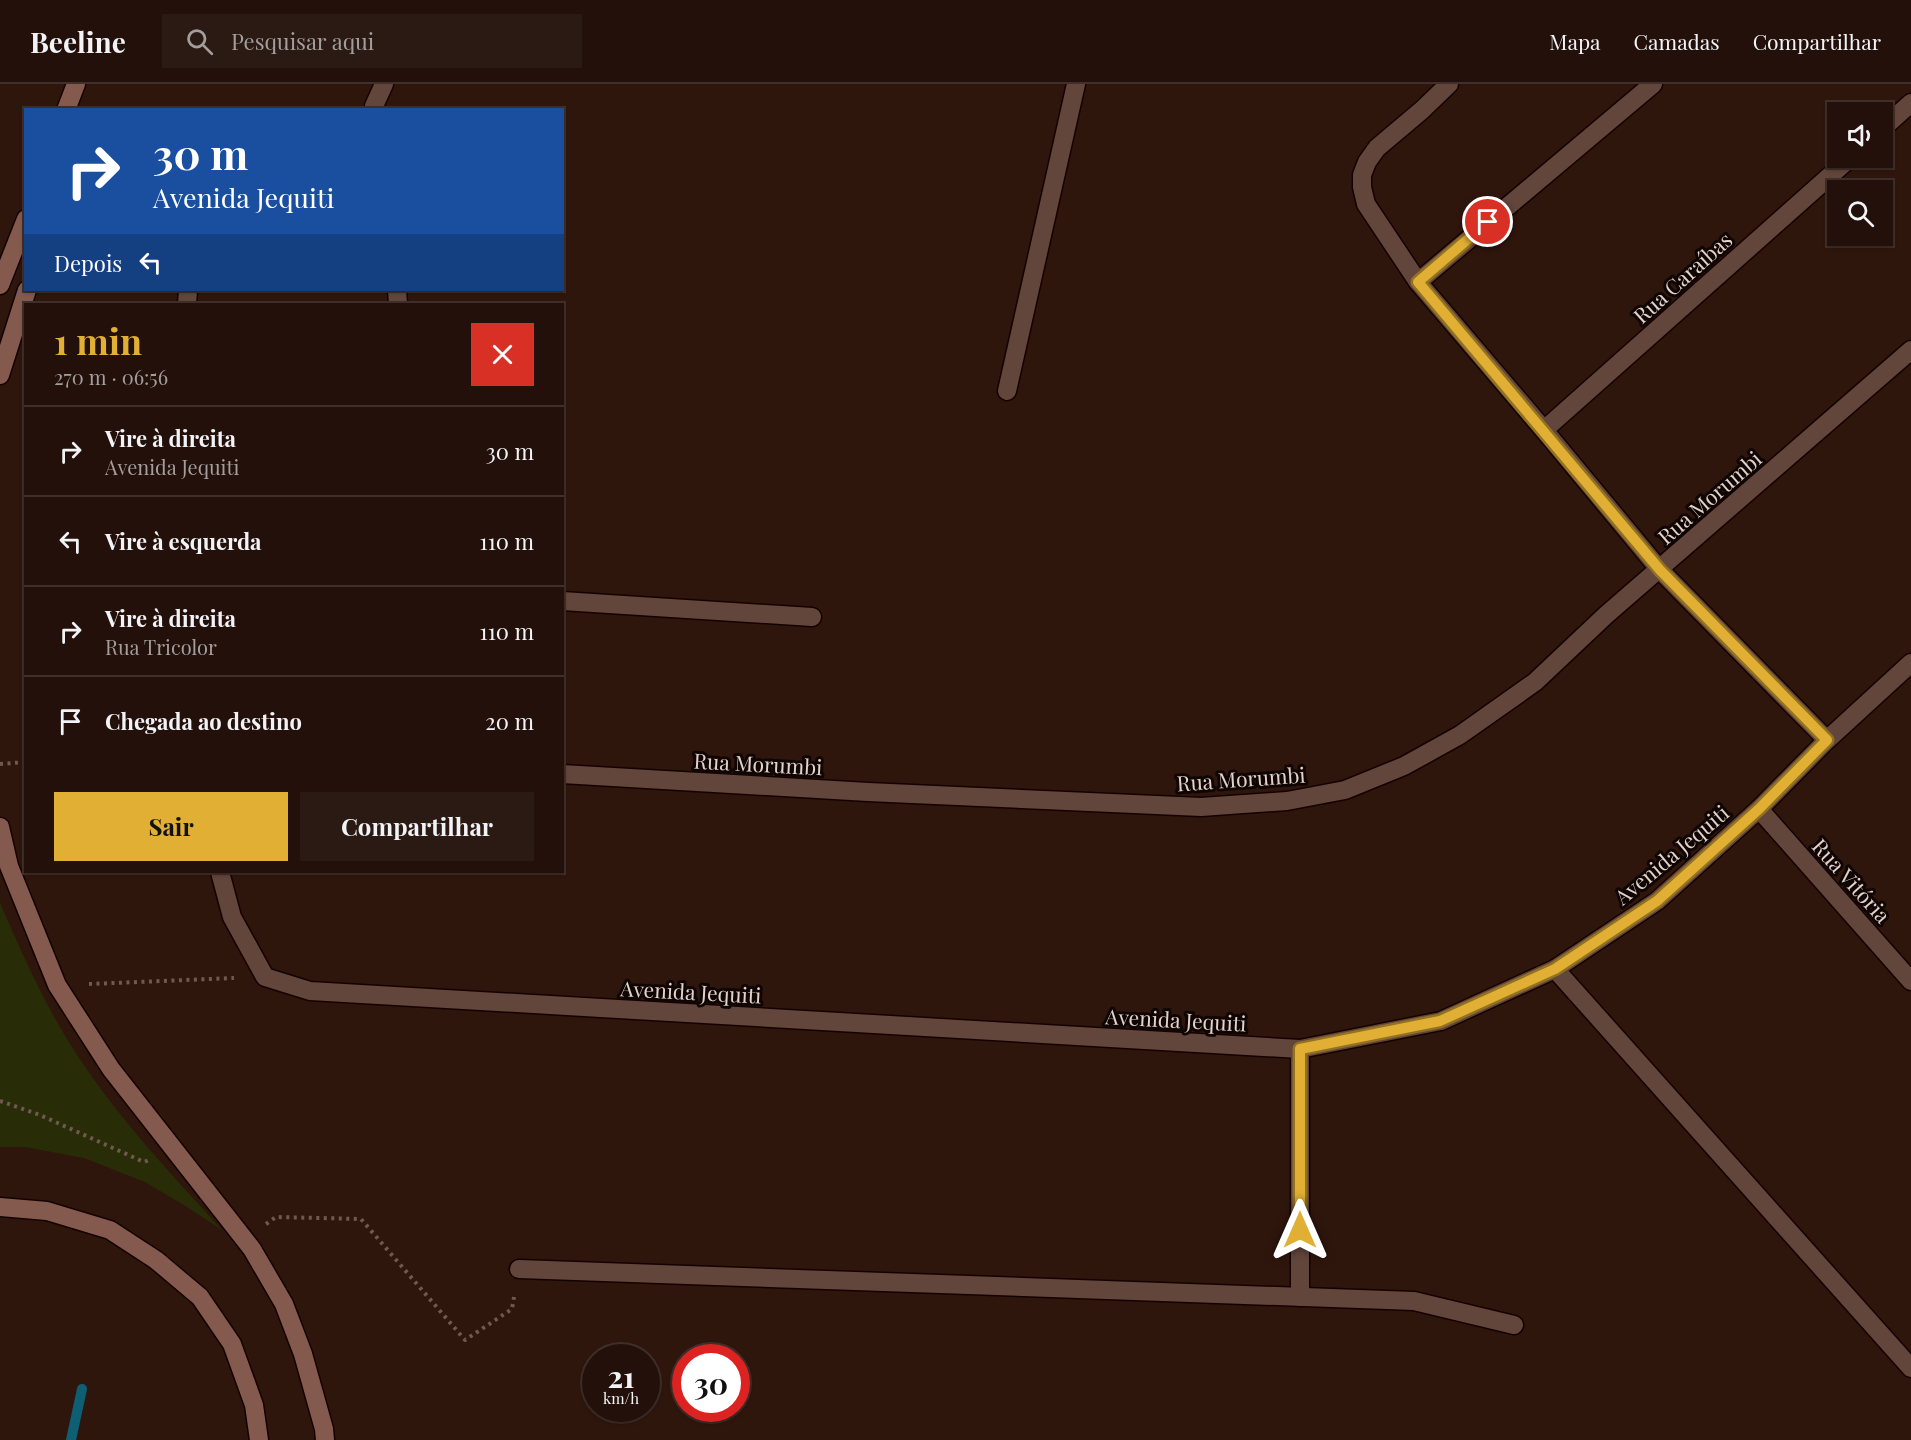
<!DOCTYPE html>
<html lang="pt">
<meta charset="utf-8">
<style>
:root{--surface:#23100a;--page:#2b1913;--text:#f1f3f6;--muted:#a39d9c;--line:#40302b;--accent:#e1af34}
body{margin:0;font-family:"Playfair Display",serif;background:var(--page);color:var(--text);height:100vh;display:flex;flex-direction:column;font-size:22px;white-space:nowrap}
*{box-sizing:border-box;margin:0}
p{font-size:20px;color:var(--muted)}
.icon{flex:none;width:33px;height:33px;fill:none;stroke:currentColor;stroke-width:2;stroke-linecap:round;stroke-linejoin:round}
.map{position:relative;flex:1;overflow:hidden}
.panel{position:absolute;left:24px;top:219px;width:540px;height:570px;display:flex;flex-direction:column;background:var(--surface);border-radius:0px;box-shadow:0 2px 4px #0004,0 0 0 2px var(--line)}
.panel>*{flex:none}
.hud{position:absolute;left:24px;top:24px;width:540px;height:183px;border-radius:0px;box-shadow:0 2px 4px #0004,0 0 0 2px var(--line);background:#1a4fa0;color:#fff;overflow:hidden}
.controls{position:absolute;left:1827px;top:18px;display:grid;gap:12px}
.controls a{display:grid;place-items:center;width:66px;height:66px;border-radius:0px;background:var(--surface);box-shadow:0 2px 4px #0004,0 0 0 2px var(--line);font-size:30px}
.speed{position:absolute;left:582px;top:1260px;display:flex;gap:12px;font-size:30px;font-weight:700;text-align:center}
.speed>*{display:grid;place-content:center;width:78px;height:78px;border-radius:50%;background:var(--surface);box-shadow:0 2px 4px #0004,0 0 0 2px var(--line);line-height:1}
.speed small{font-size:15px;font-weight:400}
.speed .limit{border:9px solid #d22;background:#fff;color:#111}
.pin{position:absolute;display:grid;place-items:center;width:51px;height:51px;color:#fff;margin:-26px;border:3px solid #fff;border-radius:50%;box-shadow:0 2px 6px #0007}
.me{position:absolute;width:66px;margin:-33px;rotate:0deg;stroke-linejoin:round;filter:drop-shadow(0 0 4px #0008)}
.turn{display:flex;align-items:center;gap:21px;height:126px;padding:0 30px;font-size:27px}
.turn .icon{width:78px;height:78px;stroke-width:2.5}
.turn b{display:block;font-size:42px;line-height:51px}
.then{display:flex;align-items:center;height:57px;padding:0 30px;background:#0003;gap:12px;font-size:22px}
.round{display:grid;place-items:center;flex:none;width:63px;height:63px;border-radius:0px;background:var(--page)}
.headline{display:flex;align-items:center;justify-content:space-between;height:102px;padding:0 30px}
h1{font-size:36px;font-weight:700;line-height:45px;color:var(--accent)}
.cta{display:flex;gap:12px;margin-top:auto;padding:12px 30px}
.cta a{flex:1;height:69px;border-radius:0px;background:var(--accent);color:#111;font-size:24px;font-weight:700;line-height:69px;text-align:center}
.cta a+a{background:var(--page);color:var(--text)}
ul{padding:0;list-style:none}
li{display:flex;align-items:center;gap:18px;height:90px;padding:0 30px;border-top:2px solid var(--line)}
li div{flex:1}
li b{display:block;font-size:22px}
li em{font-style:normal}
header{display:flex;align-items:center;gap:36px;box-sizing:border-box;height:84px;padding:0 30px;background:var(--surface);border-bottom:2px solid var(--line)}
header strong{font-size:28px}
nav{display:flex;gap:33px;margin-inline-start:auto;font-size:21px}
.search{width:420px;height:54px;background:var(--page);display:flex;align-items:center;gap:15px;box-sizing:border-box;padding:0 21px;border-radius:0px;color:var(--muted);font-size:22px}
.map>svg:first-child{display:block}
</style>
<header>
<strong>Beeline</strong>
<div class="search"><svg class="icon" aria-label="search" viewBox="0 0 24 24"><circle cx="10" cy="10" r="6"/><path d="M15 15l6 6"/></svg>Pesquisar aqui</div>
<nav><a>Mapa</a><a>Camadas</a><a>Compartilhar</a></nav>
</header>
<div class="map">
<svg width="1911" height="1356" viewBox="0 0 1911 1356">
<rect width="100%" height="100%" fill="#2f160d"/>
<path fill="#292d07" d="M 0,819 C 23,872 47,926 79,974 C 120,1036 172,1091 222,1146 L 184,1121 L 145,1098 L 84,1074 L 25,1063 L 0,1063 Z"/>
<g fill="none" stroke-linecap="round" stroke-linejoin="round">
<path stroke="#0e5f74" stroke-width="10" d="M 71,1356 L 82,1305"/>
<g stroke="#150200" stroke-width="21">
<g id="lane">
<path d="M 374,22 L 384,0"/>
<path d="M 397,206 L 398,220"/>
<path d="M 187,220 L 188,206"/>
<path d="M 1007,307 L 1076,0"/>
</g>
</g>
<g stroke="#150200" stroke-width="21">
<g id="street">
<path d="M 1449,0 L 1422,26 L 1377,64 L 1367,78 L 1362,91 L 1362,103 L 1366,120 L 1418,198 L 1544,346 L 1660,486 L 1827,656"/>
<path d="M 1882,45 L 1911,19"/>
<path d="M 1418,198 L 1653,0"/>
<path d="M 1544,346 L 1850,74"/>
<path d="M 562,517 L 812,533"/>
<path d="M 562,690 L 868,708 L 1201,723 L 1287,717 L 1345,706 L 1404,682 L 1460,651 L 1535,598 L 1606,531 L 1911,266"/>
<path d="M 1759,725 L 1911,897"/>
<path d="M 220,788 L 232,833 L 265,893 L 310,907 L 1300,965 L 1441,937 L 1555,885 L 1657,817 L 1759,725 L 1827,656 L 1911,579"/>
<path d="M 1555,885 L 1911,1284"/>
<path d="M 1300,965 L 1300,1213"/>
<path d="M 519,1185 L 1414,1217 L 1514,1241"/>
</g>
</g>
<g stroke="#150200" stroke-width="21">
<g id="secondary">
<path d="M 66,26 L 76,0"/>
<path d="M 0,201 L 26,135"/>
<path d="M 0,291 L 27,206"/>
<path d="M 0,743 L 9,782 L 57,901 L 111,985 L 252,1165 L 284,1220 L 303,1270 L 324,1345 L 325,1356"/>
<path d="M 0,1123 L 47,1127 L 110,1146 L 156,1176 L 200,1213 L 232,1260 L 254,1321 L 259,1356"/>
</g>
</g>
<g stroke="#705951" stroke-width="4" stroke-dasharray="3 4.5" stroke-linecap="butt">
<path d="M 0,680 L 26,678"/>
<path d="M 89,900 L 234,894"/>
<path d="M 0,1017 L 40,1031 L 144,1078 L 149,1076"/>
<path d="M 266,1140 L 276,1133 L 361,1135 L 465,1256 L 512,1225 L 514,1213"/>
</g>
<use href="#lane" stroke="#62453b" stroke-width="18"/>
<use href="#street" stroke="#62453b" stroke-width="18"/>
<use href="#secondary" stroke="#845a4e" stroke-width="18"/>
</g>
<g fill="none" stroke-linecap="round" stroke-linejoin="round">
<g stroke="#927222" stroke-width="15">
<path id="route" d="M 1300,1146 L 1300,965 L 1440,937 L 1555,885 L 1657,817 L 1759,725 L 1827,656 L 1660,486 L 1418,198 L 1488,138"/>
</g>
<use href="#route" stroke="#e1af34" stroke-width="10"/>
</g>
<g text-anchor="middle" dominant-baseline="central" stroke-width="6" stroke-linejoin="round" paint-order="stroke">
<g font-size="21" fill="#e3d1cb" stroke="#0f0503">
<text transform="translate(1682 193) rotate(-42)">Rua Caraíbas</text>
<text transform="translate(1709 413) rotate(-41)">Rua Morumbi</text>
<text transform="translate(758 679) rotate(3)">Rua Morumbi</text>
<text transform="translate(1241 694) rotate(-4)">Rua Morumbi</text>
<text transform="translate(1671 770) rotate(-40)">Avenida Jequiti</text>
<text transform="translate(1852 796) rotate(48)">Rua Vitória</text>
<text transform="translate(691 907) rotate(3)">Avenida Jequiti</text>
<text transform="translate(1176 935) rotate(3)">Avenida Jequiti</text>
</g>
</g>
</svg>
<div class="controls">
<a><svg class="icon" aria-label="sound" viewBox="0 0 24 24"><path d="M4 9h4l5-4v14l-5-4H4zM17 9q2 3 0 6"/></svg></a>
<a><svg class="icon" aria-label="search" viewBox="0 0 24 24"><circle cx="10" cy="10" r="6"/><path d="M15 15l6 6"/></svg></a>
</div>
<div class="speed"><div>21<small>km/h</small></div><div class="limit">30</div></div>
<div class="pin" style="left:1488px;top:138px;background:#d93025"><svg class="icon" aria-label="arrive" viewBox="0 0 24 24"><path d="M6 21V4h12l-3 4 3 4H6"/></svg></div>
<svg class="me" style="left:1300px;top:1146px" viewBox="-20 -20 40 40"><path d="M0-17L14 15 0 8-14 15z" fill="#e1af34" stroke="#fff" stroke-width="4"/></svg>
<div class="hud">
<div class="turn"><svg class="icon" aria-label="right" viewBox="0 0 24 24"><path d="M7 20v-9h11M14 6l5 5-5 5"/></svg><div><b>30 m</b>Avenida Jequiti</div></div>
<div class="then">Depois<svg class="icon" aria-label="left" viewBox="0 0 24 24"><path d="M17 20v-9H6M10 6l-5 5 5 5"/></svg></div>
</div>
<section class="panel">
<div class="headline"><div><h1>1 min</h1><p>270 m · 06:56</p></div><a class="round" style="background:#d93025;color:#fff"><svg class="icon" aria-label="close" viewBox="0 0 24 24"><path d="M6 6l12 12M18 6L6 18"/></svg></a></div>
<ul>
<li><svg class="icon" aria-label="right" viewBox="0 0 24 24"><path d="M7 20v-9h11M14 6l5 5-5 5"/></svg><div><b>Vire à direita</b><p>Avenida Jequiti</p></div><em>30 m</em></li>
<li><svg class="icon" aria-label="left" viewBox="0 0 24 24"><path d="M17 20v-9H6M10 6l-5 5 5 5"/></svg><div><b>Vire à esquerda</b></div><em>110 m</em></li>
<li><svg class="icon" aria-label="right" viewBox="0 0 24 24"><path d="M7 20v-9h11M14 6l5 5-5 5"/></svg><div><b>Vire à direita</b><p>Rua Tricolor</p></div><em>110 m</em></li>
<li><svg class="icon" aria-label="arrive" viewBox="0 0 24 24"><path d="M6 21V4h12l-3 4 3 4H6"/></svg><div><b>Chegada ao destino</b></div><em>20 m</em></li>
</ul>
<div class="cta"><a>Sair</a><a>Compartilhar</a></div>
</section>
</div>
